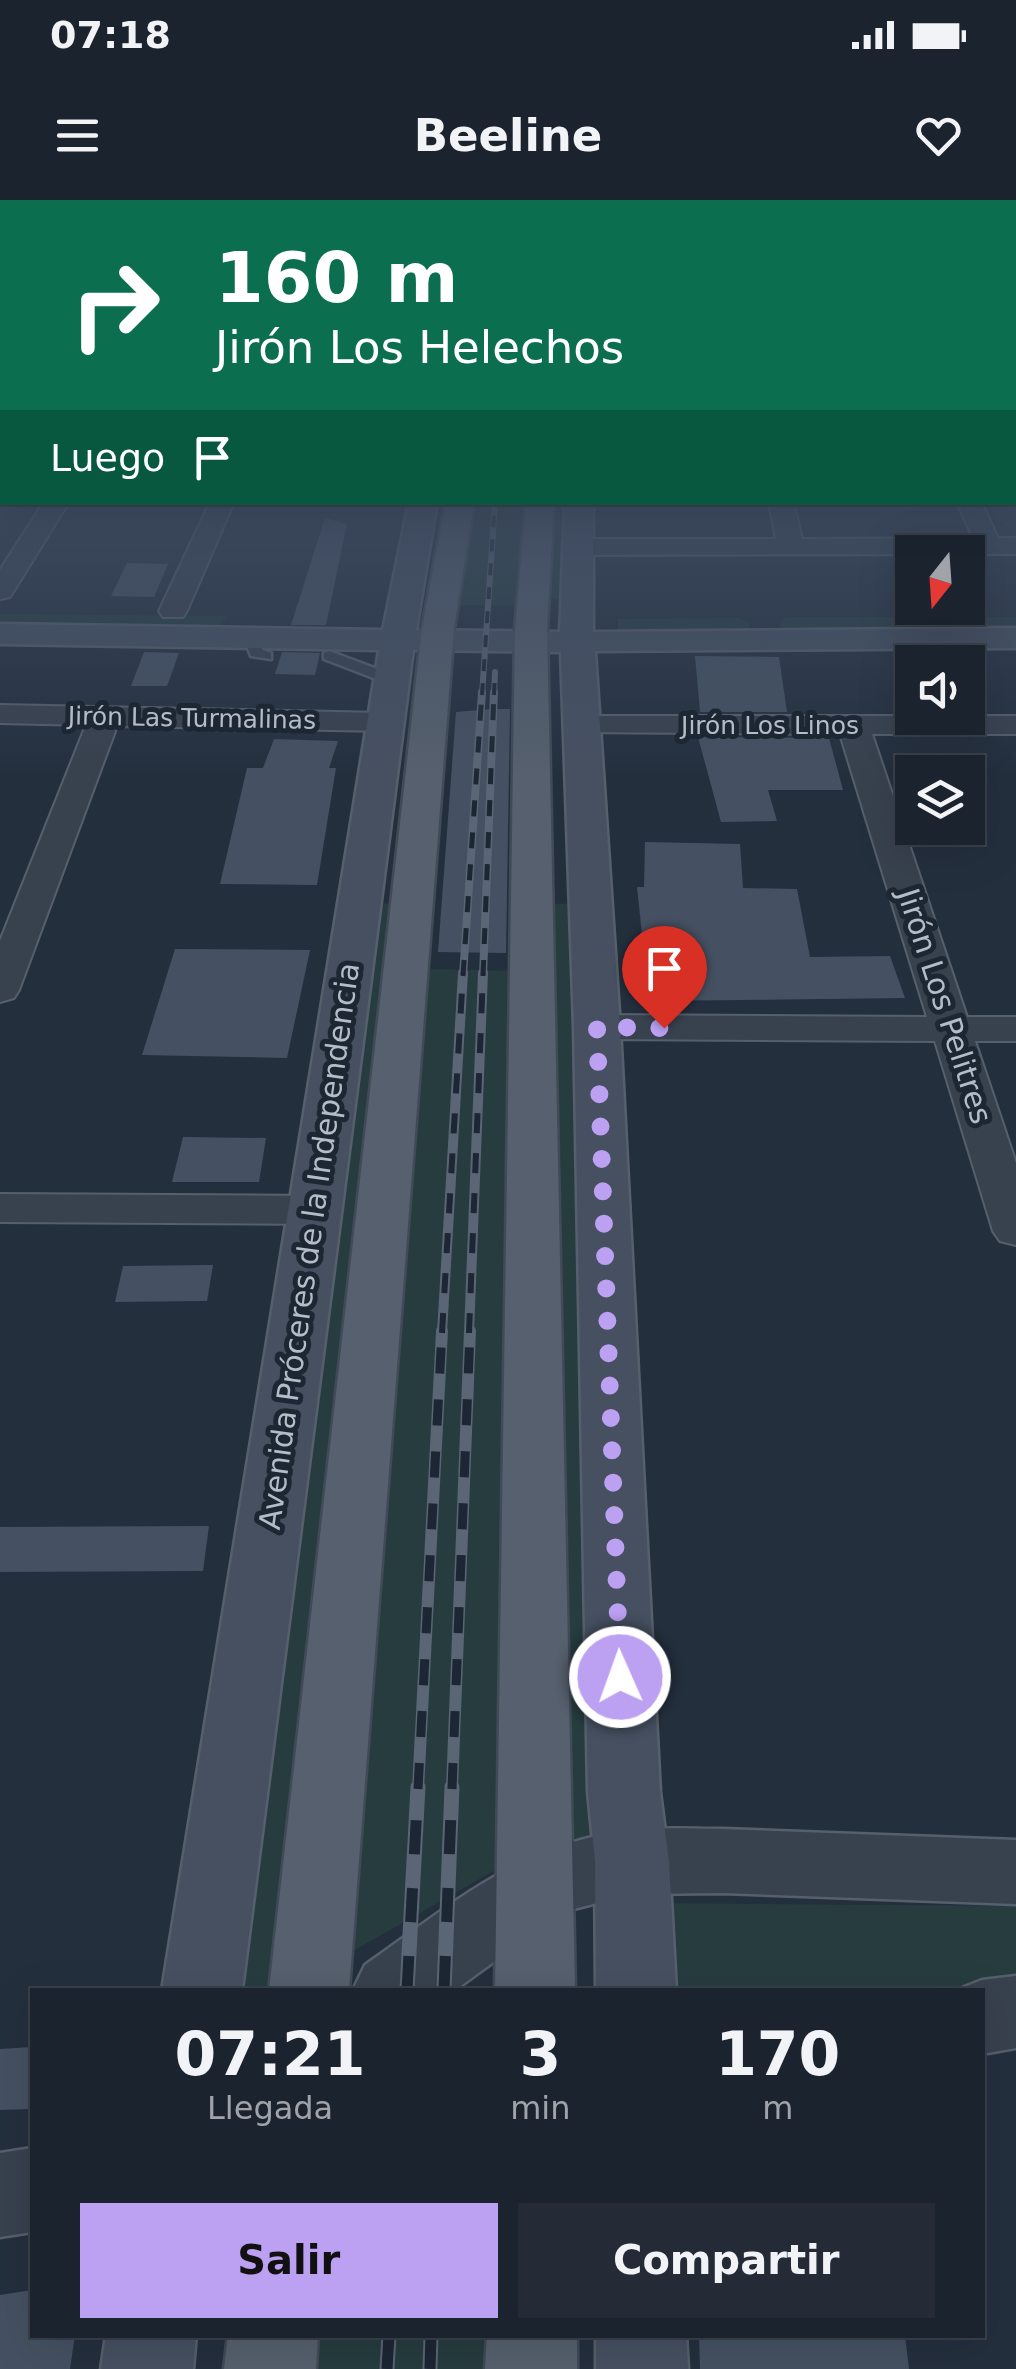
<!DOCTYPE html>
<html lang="es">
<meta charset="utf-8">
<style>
:root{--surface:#1b232e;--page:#242b36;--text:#f1f3f6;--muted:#a0a4aa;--line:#39404a;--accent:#bca0f2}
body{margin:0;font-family:"DejaVu Sans",sans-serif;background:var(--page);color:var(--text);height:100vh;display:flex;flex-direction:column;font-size:38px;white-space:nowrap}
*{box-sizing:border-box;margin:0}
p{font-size:32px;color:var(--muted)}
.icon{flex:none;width:55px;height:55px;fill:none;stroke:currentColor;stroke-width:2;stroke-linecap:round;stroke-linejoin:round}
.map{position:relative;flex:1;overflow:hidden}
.details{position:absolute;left:30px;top:1788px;width:955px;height:350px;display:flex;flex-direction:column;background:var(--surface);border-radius:0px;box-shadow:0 10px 40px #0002,0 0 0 2px var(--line)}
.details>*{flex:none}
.top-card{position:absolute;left:0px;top:0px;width:1018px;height:305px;box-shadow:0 10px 40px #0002,0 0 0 2px var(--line);background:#0b6e4f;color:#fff;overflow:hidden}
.needle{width:65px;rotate:197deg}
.buttons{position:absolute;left:895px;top:335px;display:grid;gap:20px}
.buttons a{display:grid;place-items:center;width:90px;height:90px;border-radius:0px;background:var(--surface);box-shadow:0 10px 40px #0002,0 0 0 2px var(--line);font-size:50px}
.pin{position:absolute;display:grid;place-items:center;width:85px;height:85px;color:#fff;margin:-102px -42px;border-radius:50% 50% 50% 0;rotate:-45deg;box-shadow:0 0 10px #0007}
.pin .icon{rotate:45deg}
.me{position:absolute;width:110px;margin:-55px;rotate:358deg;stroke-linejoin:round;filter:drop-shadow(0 0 8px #0008)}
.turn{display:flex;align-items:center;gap:35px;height:210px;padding:0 50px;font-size:45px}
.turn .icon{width:130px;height:130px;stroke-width:2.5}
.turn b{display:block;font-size:70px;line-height:85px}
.then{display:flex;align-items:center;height:95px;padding:0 50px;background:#0003;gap:20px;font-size:38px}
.eta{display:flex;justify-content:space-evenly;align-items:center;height:170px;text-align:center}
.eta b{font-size:60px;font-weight:600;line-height:70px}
.button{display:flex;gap:20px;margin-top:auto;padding:20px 50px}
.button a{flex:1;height:115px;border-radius:0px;background:var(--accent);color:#111;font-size:40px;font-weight:600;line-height:115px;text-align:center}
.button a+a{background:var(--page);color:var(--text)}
.status{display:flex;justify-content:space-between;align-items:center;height:70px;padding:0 50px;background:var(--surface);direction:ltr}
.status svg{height:28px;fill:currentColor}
header{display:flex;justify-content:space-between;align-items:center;height:130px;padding:0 50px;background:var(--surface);font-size:45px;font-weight:600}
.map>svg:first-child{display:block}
</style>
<div class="status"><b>07:18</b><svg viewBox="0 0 49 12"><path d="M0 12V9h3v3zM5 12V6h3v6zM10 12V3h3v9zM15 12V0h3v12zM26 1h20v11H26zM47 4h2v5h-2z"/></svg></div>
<header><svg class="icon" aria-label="menu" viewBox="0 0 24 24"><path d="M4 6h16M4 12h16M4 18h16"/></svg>Beeline<svg class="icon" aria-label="heart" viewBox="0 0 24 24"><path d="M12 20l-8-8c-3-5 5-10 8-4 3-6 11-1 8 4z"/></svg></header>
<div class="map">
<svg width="1016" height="2169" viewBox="0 0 1016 2169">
<rect width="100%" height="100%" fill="#242f3e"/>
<g fill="#263c3f">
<path d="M 470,303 L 529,303 L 520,406 L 457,405 Z"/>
<path d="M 551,303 L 567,303 L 565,399 L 546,399 Z"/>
<path d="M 0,414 L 226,416 L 219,431 L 0,430 Z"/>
<path d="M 786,417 L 1016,417 L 1016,435 L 781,432 L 780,421 Z"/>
<path d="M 737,418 L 749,422 L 749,433 L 618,437 L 618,419 Z"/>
<path d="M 399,703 L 287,1790 L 229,1790 L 376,704 Z"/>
<path d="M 584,703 L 605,1668 L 568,1672 L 554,704 Z"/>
<path d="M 427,769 L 517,771 L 499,1668 L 339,1759 Z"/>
<path d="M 650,1703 L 1016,1706 L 1016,1787 L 653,1790 Z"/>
<path d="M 307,2135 L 492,2135 L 491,2169 L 304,2169 Z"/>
</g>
<g fill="#455162">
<path d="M 325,318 L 347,324 L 326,425 L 291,425 Z"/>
<path d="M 127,363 L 168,364 L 154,397 L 111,396 Z"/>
<path d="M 144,452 L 179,453 L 167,486 L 131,486 Z"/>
<path d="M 282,452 L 320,453 L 315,475 L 275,474 Z"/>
<path d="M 695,456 L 779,457 L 787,512 L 700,512 Z"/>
<path d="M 491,509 L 510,509 L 506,753 L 438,752 L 456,512 Z"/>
<path d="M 698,537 L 829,538 L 843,590 L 768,590 L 777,621 L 721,622 Z"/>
<path d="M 274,539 L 338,541 L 329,568 L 336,568 L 317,685 L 220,684 L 247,568 L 263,568 Z"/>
<path d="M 645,642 L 740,644 L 743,688 L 797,689 L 810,757 L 890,756 L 905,798 L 649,801 L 637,687 L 644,687 Z"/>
<path d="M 175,749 L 310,750 L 287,858 L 142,855 Z"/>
<path d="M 183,937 L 266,938 L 259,982 L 172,982 Z"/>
<path d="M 213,1065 L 207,1101 L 115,1102 L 123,1066 Z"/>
<path d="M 209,1326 L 203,1371 L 0,1372 L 0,1327 Z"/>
<path d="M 32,1847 L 32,1909 L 0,1910 L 0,1849 Z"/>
<path d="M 32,2090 L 32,2135 L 75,2135 L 70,2169 L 0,2169 L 0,2095 Z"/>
<path d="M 699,2135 L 905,2135 L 909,2169 L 700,2169 Z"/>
</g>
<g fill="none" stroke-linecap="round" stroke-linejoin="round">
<g stroke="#565f6c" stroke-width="5">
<g id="service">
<path d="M 251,434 L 256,435 L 263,450 L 271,453 L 271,459 L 251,456 L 244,438 Z"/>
<path d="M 329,451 L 396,476 L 398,479 L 384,482 L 324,459 L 324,453 Z"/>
</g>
</g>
<g stroke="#565f6c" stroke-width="4">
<g id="minor">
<path d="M 44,302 L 69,302 L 10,397 L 0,399 L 0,370 Z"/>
<path d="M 210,302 L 234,302 L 187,411 L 183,417 L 163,417 L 159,411 Z"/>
<path d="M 769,302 L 793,302 L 802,339 L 973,338 L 957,302 L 981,302 L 998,338 L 1016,338 L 1016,354 L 579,355 L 566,347 L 579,339 L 776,339 Z"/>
<path d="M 0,505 L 383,513 L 394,515 L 398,522 L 394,529 L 383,531 L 117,526 L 19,790 L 14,798 L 0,802 L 0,741 L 86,525 L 0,523 Z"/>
<path d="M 583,516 L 1016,516 L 1016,534 L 872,534 L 967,817 L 1016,817 L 1016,841 L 975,841 L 1016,963 L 1016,1045 L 1000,1041 L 993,1031 L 935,841 L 597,839 L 583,835 L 577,827 L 583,819 L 597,815 L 927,817 L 840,534 L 572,532 L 567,525 L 572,518 Z"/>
<path d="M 0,994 L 316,996 L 332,1000 L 339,1010 L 332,1020 L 316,1024 L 0,1022 Z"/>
</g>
</g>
<g stroke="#565f6c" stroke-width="5">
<g id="tertiary">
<path d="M 723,1629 L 1016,1640 L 1016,1704 L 723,1693 L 632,1694 L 562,1712 L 455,1790 L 353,1790 L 365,1765 C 453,1704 519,1644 630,1630 C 660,1627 693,1629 723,1629 Z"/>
<path d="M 1016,1776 L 1016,1848 L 982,1854 L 982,1790 L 957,1790 L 982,1780 Z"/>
<path d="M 32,1948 L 32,2032 L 0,2037 L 0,1953 Z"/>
</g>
</g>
<g stroke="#565f6c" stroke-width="5">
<g id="secondary">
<path d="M 409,302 L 437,302 L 416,430 L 560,432 L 565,302 L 593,302 L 593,432 L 1016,428 L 1016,448 L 595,451 L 620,827 L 660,1592 L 669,1662 L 676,1790 L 596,1790 L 595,1662 L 588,1592 L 574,827 L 561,452 L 413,450 L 242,1790 L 162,1790 L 379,450 L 0,444 L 0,424 L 383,430 Z"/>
<path d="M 106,2135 L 196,2135 L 193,2169 L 101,2169 Z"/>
<path d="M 596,2135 L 686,2135 L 688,2169 L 596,2169 Z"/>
</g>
</g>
<g stroke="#414a57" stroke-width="5">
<g id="primary">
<path d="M 446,302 L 474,302 L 454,428 L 349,1790 L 269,1790 L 422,428 Z"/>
<path d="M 526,302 L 554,302 L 547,429 L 575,1790 L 495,1790 L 515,429 Z"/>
<path d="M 228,2135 L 318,2135 L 316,2169 L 224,2169 Z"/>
<path d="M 487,2135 L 577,2135 L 577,2169 L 485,2169 Z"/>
</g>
</g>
<use href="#service" fill="#38414e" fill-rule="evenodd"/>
<use href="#minor" fill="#38414e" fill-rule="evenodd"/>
<use href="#tertiary" fill="#38414e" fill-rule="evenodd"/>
<use href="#secondary" fill="#465061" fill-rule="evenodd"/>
<use href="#primary" fill="#56606e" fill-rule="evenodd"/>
<g stroke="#5a6575" stroke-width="6">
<g id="rail-far4">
<path d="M 482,495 L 495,302"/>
<path d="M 494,495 L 495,472"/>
</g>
</g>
<g stroke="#5a6575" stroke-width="8">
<g id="rail-far3">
<path d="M 463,776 L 482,492"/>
<path d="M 483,776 L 494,492"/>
</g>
</g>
<g stroke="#5a6575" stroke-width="10">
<g id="rail-far2">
<path d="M 442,1133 L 463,773"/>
<path d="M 469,1133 L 483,773"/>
</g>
</g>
<g stroke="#5a6575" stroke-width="12">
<g id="rail-far1">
<path d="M 418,1589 L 442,1131"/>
<path d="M 452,1589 L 470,1131"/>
</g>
</g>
<g stroke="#5a6575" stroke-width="15">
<g id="rail">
<path d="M 407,1790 L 418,1587"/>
<path d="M 444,1790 L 452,1587"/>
<path d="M 387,2169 L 389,2135"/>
<path d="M 430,2169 L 431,2135"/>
</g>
</g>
<use href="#rail-far4" stroke="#1d2633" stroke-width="4" stroke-dasharray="12" stroke-linecap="butt"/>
<use href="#rail-far3" stroke="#1d2633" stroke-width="5" stroke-dasharray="16" stroke-linecap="butt"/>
<use href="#rail-far2" stroke="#1d2633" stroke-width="6" stroke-dasharray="20" stroke-linecap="butt"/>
<use href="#rail-far1" stroke="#1d2633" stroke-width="9" stroke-dasharray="26" stroke-linecap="butt"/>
<use href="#rail" stroke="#1d2633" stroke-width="11" stroke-dasharray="34" stroke-linecap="butt"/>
</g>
<linearGradient id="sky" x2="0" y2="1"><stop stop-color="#141a22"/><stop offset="0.47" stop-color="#3f4d63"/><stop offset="1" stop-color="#3f4d63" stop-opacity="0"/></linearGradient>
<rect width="1016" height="577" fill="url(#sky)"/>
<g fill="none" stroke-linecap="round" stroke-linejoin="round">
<path stroke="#bca0f2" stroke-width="18" stroke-dasharray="0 32.4" d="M 620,1477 L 597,827 L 664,828"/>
</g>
<g text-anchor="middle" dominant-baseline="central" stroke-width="10" stroke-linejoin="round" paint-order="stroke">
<g font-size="25" fill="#b4bcc9" stroke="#1d2633">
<text transform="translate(192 518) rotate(1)">Jirón Las Turmalinas</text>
<text x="770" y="525">Jirón Los Linos</text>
</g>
<g font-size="30" fill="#b4bcc9" stroke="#1d2633">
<text transform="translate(945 806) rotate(72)">Jirón Los Pelitres</text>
<text transform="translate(309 1046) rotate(-82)">Avenida Próceres de la Independencia</text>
</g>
</g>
</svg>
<div class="buttons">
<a><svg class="needle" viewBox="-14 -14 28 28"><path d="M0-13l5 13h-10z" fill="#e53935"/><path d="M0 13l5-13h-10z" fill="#a0a4aa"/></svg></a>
<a><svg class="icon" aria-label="sound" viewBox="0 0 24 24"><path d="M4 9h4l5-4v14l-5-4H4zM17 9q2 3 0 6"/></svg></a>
<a><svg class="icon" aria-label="layers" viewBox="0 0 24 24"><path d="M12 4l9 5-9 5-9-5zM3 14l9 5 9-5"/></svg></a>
</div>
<div class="pin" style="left:664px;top:828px;background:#d93025"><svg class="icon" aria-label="arrive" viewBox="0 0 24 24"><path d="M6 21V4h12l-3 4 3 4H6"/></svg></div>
<svg class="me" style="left:620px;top:1477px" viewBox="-20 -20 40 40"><circle r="17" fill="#bca0f2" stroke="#fff" stroke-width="3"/><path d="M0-11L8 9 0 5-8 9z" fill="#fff"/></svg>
<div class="top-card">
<div class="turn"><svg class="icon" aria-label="right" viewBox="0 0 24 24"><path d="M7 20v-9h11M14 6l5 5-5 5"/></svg><div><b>160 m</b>Jirón Los Helechos</div></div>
<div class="then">Luego<svg class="icon" aria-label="arrive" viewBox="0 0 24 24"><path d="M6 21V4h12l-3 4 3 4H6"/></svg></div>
</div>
<section class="details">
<div class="eta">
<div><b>07:21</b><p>Llegada</p></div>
<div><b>3</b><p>min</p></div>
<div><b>170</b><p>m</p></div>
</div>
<div class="button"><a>Salir</a><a>Compartir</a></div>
</section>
</div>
